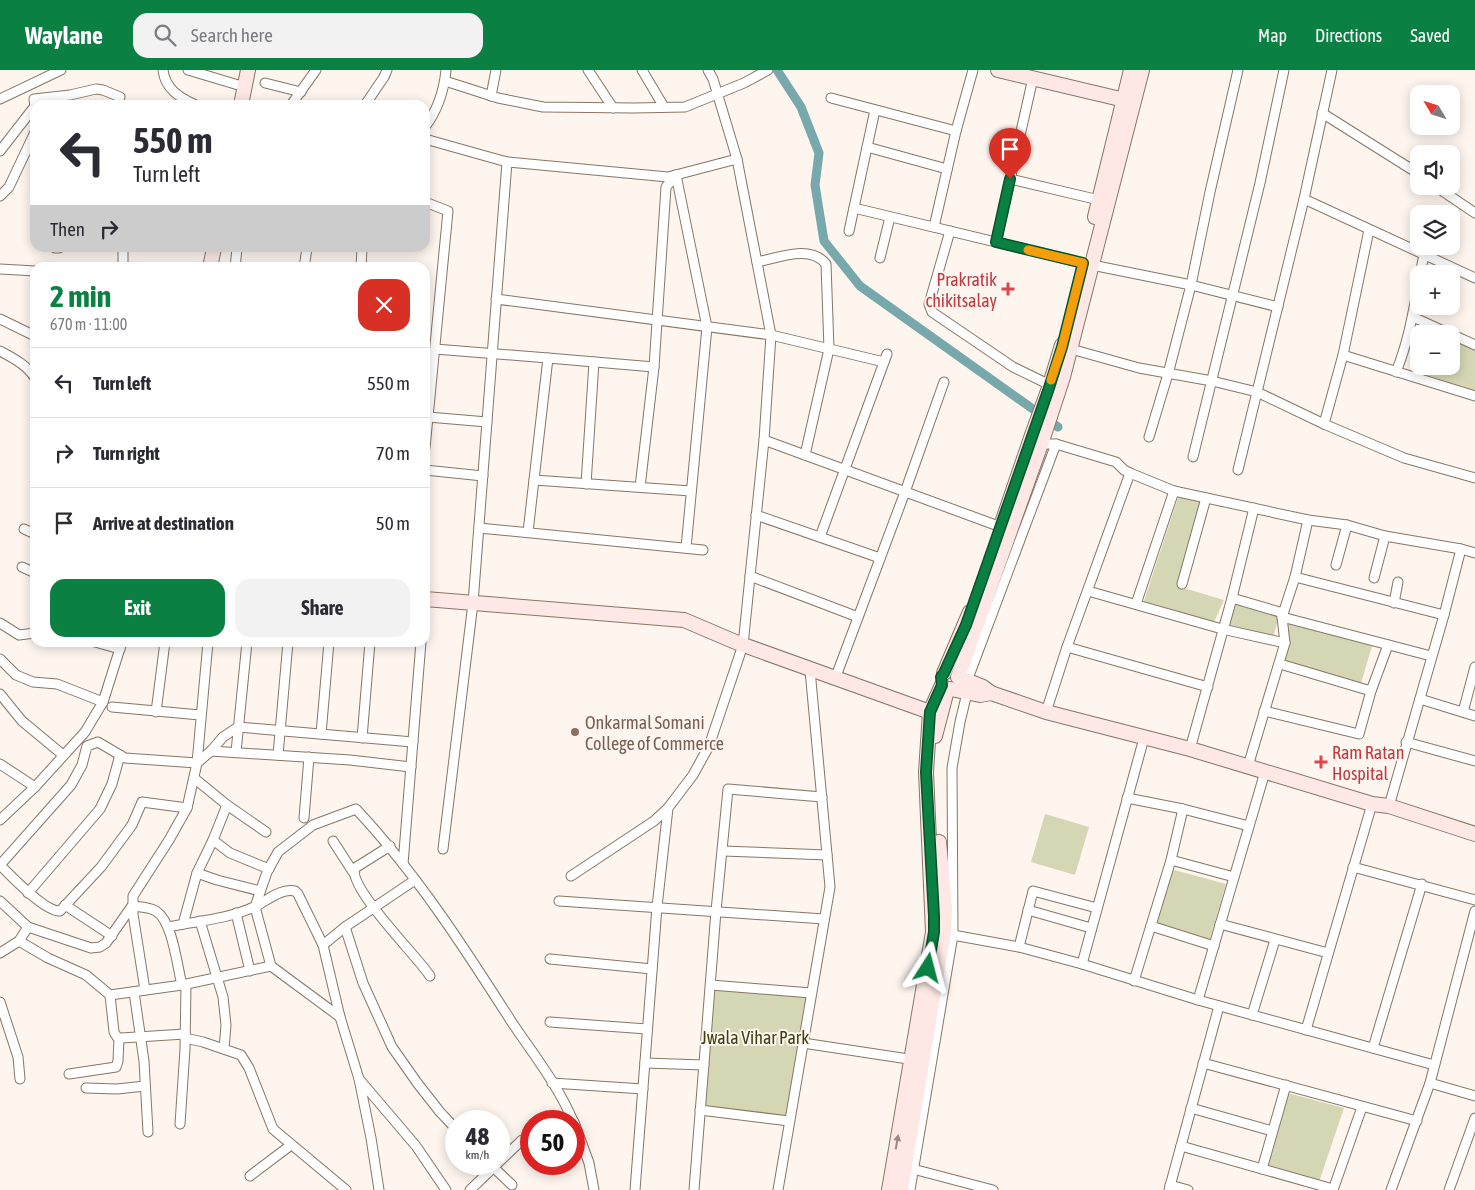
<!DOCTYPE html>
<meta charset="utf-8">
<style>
:root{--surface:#fff;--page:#f2f2f3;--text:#2b2b33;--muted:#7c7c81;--line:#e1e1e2;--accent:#0b8043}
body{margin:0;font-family:"Asap Condensed",sans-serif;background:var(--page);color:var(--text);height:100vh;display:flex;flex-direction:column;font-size:19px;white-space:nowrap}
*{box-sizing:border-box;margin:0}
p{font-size:16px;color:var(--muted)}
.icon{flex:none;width:28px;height:28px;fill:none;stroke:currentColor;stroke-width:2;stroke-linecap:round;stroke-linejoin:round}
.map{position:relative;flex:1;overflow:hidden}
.panel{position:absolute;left:30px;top:192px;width:400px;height:385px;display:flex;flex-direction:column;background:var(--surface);border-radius:15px;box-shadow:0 2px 12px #0003}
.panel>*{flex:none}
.banner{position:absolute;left:30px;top:30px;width:400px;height:152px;border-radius:15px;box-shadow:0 2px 12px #0003;background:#fff;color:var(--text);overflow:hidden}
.needle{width:32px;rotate:308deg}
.controls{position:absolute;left:1410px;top:15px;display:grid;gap:10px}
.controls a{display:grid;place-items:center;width:50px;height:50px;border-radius:10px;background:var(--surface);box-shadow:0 2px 12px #0003;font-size:25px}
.speed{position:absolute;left:445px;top:1040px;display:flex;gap:10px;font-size:25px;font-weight:700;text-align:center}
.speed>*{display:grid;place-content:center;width:65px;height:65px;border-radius:50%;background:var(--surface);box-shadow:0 2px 12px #0003;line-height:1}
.speed small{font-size:12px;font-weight:400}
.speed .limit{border:8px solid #d22;background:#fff;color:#111}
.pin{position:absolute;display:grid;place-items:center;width:42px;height:42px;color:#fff;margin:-51px -21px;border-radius:50% 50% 50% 0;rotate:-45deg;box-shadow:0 0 5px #0007}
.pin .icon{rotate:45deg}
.me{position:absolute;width:55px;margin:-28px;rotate:9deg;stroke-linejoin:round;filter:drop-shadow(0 0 4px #0008)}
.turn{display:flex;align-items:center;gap:18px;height:105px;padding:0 20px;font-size:22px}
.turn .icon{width:65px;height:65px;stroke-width:2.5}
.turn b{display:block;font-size:35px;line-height:42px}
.then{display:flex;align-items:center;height:48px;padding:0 20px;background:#0003;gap:10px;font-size:19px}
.round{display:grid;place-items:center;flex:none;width:52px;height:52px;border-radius:15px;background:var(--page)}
.head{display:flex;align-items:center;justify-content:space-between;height:85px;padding:0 20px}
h1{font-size:30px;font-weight:700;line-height:38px;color:var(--accent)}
.button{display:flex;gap:10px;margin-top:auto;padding:10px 20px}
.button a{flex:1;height:58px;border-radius:15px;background:var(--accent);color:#fff;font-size:20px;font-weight:700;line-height:58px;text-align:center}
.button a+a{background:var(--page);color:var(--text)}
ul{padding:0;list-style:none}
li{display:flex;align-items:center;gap:15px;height:70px;padding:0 20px;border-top:1px solid var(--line)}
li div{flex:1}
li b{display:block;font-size:19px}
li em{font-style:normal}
header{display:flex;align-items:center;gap:30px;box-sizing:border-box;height:70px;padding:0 25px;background:var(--accent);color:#fff}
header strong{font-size:24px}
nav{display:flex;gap:28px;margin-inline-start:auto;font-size:18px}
.search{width:350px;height:45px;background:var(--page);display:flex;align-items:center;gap:12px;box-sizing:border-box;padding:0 18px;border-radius:15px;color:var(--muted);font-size:19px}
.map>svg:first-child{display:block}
</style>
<header>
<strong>Waylane</strong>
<div class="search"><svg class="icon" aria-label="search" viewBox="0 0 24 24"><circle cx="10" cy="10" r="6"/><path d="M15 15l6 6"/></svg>Search here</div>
<nav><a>Map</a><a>Directions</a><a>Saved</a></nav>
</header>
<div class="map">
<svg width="1475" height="1120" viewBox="0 0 1475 1120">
<rect width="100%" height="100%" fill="#fdf5ee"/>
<g fill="#d4d6b4">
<path d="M 1451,269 L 1475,280 L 1475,326 L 1411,302 L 1419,275 L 1419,296 L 1451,296 Z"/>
<path d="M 1179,425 L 1201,431 L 1177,516 L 1224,530 L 1214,552 L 1144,531 Z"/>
<path d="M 1231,532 L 1279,546 L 1273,568 L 1222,555 Z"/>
<path d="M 1288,552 L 1372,576 L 1359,620 L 1275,596 Z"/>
<path d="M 1045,744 L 1089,757 L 1075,805 L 1031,792 Z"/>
<path d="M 1167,798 L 1226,814 L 1210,869 L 1151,852 Z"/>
<path d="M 711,915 L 811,923 L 789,1051 L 700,1040 Z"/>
<path d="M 1280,1021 L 1344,1038 L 1319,1112 L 1260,1095 Z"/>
</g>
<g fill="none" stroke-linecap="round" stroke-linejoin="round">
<path stroke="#77a8ac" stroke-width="9" d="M 777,0 L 801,37 L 819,83 L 815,115 L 824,171 L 860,216 L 1058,357"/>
<g stroke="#877666" stroke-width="11">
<g id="street">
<path d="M 163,0 C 165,19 180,28 196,35"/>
<path d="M 188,0 L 245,17"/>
<path d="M 588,0 L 613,38"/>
<path d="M 642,0 L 664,37"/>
<path d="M 708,0 L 713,9 L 737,89"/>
<path d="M 445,11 L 498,28 L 543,37 L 634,38 L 685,37 L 744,13 L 768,0"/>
<path d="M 265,13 L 301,22"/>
<path d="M 491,26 L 496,0"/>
<path d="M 831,28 L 956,61 L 973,0"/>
<path d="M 0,29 L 61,0"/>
<path d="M 291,35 L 316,0"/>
<path d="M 365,35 L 384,7 L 387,0"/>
<path d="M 35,36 L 34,29 L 70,25 L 96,19 L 103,20 L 120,27 L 118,35"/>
<path d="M 1322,43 L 1419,104"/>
<path d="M 425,57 C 437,41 444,20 446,0"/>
<path d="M 425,69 L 507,92"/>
<path d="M 867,77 L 947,99"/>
<path d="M 0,81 L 35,36"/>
<path d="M 676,105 L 707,257 L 686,478"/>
<path d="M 1010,109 L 1099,130"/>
<path d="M 1435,116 L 1475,143"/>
<path d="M 0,126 L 9,117 L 35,62"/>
<path d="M 1304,129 L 1475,208"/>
<path d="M 425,132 L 448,141 L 425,378"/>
<path d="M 854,138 L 1083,193"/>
<path d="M 934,157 L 956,61"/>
<path d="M 1369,160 L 1343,285 L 1475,326"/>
<path d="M 849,161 L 875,40"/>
<path d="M 950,161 L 929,234 L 932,242 L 1013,297 L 1050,315"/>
<path d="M 996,172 L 1033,8"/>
<path d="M 55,178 L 59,178"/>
<path d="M 123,178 L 123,198"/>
<path d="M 880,188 L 890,147"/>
<path d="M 757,192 C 778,188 810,174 826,194 L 829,279 L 805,385"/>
<path d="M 1092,195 L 1191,215 L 1278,237"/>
<path d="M 235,198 L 237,178"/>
<path d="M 304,198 L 307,178"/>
<path d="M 361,198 L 362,178"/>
<path d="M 0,199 L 35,201"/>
<path d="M 1420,204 L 1424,185"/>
<path d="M 1413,247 L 1450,264"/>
<path d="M 0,249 L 35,266"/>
<path d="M 1451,264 L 1475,275"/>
<path d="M 435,279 L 548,288"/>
<path d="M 1071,279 L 1139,298 L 1212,311 L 1257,322 L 1324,354"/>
<path d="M 0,281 C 13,288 27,295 35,308"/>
<path d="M 1343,285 L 1324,354 L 1404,388 L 1475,408"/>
<path d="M 1396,302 C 1408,273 1413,243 1419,212"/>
<path d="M 428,347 L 487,352"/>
<path d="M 1149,367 L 1168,304 L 1191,215 L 1210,122 L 1238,0"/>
<path d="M 764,370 L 771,265 L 884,292"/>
<path d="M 1041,374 L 1056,374 L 1116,392 L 1124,400 L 1130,403 L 1174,421 L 1308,450 L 1347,455 L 1385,466 L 1461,479 L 1475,483"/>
<path d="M 1193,387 L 1260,113 L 1284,0"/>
<path d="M 425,400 L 483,406"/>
<path d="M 1238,400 L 1304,129 L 1332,0"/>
<path d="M 534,410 L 691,421"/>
<path d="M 586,414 L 594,292"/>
<path d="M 640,417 L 654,297"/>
<path d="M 756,445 L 880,488"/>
<path d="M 479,458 L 703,480"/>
<path d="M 24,459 L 35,464"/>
<path d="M 528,462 L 548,288 L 654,297 L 666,117 L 676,105"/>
<path d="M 820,467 L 887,284"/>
<path d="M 1336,495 L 1347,455"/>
<path d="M 22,497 L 35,503"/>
<path d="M 750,506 L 858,547"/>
<path d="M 1295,507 L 1444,545"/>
<path d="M 1374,508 L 1385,466"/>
<path d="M 1182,514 L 1206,428"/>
<path d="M 1088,521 L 1222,559 L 1285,573"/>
<path d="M 1232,528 L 1283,543"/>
<path d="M 1394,533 L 1398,512"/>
<path d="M 1136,534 L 1174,421"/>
<path d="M 1282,547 L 1431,586"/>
<path d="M 0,553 L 19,565 L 35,563"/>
<path d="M 95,572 L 120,579"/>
<path d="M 1067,577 L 1208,617"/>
<path d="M 0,589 L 16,605 L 33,612 L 57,614 L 103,632"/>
<path d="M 1280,594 L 1371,621"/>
<path d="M 835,609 L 905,422 L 944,312"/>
<path d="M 967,611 L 1056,374"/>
<path d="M 0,624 L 22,651 L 63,685"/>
<path d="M 1420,629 L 1475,646"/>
<path d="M 112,637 L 200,645"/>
<path d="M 1264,641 L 1359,664 L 1371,621 L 1388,575"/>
<path d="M 156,642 L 165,572"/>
<path d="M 1046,642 L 1067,577 L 1130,403"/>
<path d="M 1463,642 L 1475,597"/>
<path d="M 321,664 L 329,572"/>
<path d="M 362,668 L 370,572"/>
<path d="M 1406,672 L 1475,691"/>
<path d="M 1190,679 L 1232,528 L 1254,438"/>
<path d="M 211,681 L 223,667 L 238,657 L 413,672"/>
<path d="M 236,682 L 247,572"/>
<path d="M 278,685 L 288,572"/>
<path d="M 0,694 L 35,717"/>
<path d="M 1248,696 L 1285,573 L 1282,547 L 1295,507 L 1308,450"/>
<path d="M 194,708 L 227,735 L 266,762"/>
<path d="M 1127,728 L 1183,739 L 1249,756"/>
<path d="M 1389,736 L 1444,545 L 1461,479"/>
<path d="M 187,738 L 142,732 L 132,755 L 101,797 L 60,841 C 45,842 11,806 0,795 L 71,715 L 82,695 L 87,676 L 98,672 L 125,688 L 197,693 L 211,681 L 350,690 L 411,697"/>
<path d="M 304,748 L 309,687"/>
<path d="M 0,750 L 35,717 L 85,662 L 103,632 L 122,572"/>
<path d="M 213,770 L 230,783 L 269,799"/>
<path d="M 333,771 L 353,802"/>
<path d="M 390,776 L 355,798 C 347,817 418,887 430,906"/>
<path d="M 443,779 L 473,533 L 507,92 L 668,107 L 737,89 L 771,265 L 496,229"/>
<path d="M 723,781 L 827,785"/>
<path d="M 1171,790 L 1234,807"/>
<path d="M 403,794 L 421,572"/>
<path d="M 1353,797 L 1475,830"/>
<path d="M 197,803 L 217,810 L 260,821"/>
<path d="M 571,806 L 654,751 L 668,738 L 693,705 L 709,676 L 743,575 L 764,370 L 1001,457"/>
<path d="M 28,823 L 100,739 L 112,714 L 120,685"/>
<path d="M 0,831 L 28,857 L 91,878 L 100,877 L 106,873 L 132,836 C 140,837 149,837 156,841 C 173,852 177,896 182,915"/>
<path d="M 559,831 L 824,849"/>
<path d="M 65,835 L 112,866"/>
<path d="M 1028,840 L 1091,858"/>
<path d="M 236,843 L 250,901"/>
<path d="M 200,851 L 223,927 L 226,955 L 224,979"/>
<path d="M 183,854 L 197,803 L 213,770 L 227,735"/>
<path d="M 1220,854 L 1328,883"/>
<path d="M 1151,856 L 1214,876"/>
<path d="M 168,857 C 197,851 229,849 256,836 C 268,830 281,818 295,821 L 298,824 L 323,875 L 340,947"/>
<path d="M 345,857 L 363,913 L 392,977 L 418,1014 L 440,1042 L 456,1059"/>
<path d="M 940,859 L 953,865 L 1019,877 L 1082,894 L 1198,930 L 1434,995"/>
<path d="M 19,871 L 48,888 L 86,905 L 110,925 L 182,915 L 271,896"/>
<path d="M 323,875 L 345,857 L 415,810"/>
<path d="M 1019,877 L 1033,821 L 1097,838"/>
<path d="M 0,883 L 19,871 L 28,857"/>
<path d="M 550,889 L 652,899"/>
<path d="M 1082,894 L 1144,668"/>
<path d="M 1134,911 L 1171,790 L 1183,739"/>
<path d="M 711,915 L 811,923"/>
<path d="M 145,920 L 133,844 L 133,826 L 169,770 L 187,738 L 197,693 L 208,572"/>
<path d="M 134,922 L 144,991 L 148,1062"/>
<path d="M 110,925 L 114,962 L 117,967 L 121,968 L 185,964"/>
<path d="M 1198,930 L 1265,702"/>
<path d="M 0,932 L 18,987 L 20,1009"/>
<path d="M 1252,945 L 1275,870"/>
<path d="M 550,952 L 647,959"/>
<path d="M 1306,960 L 1372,734"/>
<path d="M 185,968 L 203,972 L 241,985 L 249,998 L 273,1059 L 346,1120"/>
<path d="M 803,973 L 915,990"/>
<path d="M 1373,978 L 1422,814"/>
<path d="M 645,993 L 704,995"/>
<path d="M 1203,993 L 1417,1051"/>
<path d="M 69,1004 L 116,997 L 118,991 L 119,968"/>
<path d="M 359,1009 L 416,1076 L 446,1120"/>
<path d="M 552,1013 L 643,1019"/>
<path d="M 1430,1013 L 1475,1026"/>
<path d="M 86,1018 L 117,1019 L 145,1016"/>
<path d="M 1191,1038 L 1272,1061"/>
<path d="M 700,1040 L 789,1051"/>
<path d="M 574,1052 L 589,1093 L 594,1120"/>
<path d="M 180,1054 L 185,979 L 186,915"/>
<path d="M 1181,1076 L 1333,1119"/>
<path d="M 499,1092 L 522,1070"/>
<path d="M 491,1095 L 512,1115"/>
<path d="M 909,1098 L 993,1120"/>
<path d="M 1262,1099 L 1286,1015"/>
<path d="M 250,1106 L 291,1075"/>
<path d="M 1170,1115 L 1188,1120"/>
<path d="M 379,1120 L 371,1068 L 359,1009 L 340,947 L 271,896 L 255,837 L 267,802 L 278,782 L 313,755 L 356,739 C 417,804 465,879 513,954 C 534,985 559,1017 573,1051"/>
<path d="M 470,1120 L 497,1094"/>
<path d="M 635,1120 L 657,837 L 668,738"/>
<path d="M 694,1120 L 716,841 L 728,719 L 822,727"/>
<path d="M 778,1120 L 830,817 L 810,600"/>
<path d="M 910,1120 L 953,865 L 952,698 L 960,652 L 967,623"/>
<path d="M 1169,1120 L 1219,936"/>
<path d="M 1333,1120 L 1362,1037"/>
<path d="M 1391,1120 L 1430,1013 L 1475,841"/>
<path d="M 1449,1120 L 1475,1048"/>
</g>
</g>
<g stroke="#877666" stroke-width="16">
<g id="secondary">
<path d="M 998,0 L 1133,32"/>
<path d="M 1142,0 L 1063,307 L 1041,374 L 958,607 L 983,617 L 991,623 L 1046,642 L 1190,679 L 1372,734 L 1389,736 L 1475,764"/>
<path d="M 241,35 L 248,0"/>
<path d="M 1095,147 L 1131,0"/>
<path d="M 210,198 L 214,178"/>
<path d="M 1002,453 L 1032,365 L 1048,321 L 1062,275"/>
<path d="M 425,529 L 684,550 L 738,573 L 930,642"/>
<path d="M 944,603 L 970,542"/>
<path d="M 951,619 L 980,625 L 991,623"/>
<path d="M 935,666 L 946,624"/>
<path d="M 889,1120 L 933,862 L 926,702 L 930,642 L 942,615"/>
<path d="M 901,1120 L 944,861 L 945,836 L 939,772"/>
</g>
</g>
<use href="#street" stroke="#fff" stroke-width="9"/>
<use href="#secondary" stroke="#fde8e5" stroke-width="14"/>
</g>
<defs><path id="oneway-solid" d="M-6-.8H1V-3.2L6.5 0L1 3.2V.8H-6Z" transform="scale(1.25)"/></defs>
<use fill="#998a86" href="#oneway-solid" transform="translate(897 1072) rotate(-80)"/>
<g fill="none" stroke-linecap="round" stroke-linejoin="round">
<g stroke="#07532c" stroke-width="12">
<path id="route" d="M 928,898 L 934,862 L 934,846 L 926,702 L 930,642 L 942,615 L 941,607 L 944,603 L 966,555 L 1048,321 L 1062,277 L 1083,193 L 996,172 L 1010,109"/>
</g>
<use href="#route" stroke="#0b8043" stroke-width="9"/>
<path stroke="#f59e0b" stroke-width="9" d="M 1028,180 L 1083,193 L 1062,277 L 1051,310"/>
</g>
<g fill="#e0444e" stroke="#fdf5ee" stroke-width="2">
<path d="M1005.5 211.5h5v5h5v5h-5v5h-5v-5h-5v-5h5z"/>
<path d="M1318.5 684.5h5v5h5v5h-5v5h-5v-5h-5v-5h5z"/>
</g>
<circle fill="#8d6e63" stroke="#fdf5ee" stroke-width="2" cx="575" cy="662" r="5"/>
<g text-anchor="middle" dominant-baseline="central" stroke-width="4" stroke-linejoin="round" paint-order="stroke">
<g font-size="18" fill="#be3a42" stroke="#fdf5ee" text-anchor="end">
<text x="997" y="209">Prakratik<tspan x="997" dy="21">chikitsalay</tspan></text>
<text x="1332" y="682" text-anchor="start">Ram Ratan<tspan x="1332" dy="21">Hospital</tspan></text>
</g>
<g font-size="18" fill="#785e54" stroke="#fdf5ee" text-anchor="start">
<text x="585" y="652">Onkarmal Somani<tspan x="585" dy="21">College of Commerce</tspan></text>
</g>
<g font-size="18" fill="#3e3f10" stroke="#fdf5ee">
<text x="755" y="967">Jwala Vihar Park</text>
</g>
</g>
</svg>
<div class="controls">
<a><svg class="needle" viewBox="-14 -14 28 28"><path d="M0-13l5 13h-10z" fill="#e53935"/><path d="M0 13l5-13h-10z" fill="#7c7c81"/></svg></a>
<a><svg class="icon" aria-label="sound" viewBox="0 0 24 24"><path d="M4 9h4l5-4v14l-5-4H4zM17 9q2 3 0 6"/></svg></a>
<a><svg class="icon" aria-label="layers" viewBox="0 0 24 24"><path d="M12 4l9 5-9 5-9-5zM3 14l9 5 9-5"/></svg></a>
<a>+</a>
<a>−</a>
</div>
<div class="speed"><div>48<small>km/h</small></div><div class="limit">50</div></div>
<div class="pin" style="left:1010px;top:109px;background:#d93025"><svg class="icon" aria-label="arrive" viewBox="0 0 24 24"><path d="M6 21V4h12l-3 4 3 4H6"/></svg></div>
<svg class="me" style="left:928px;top:898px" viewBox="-20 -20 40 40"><path d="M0-17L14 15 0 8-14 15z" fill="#0b8043" stroke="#fff" stroke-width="4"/></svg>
<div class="banner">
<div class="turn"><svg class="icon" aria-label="left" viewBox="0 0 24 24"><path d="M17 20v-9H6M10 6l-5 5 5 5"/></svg><div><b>550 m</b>Turn left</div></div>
<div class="then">Then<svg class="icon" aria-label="right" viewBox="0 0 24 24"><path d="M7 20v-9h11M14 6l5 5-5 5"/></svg></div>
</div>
<section class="panel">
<div class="head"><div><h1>2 min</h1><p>670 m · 11:00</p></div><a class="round" style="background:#d93025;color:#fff"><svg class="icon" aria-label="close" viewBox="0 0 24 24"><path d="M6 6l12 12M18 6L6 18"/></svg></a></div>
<ul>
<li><svg class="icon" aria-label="left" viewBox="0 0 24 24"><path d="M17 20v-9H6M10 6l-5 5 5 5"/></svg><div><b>Turn left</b></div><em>550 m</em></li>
<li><svg class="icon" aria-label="right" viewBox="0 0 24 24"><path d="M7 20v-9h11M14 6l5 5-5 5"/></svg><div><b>Turn right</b></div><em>70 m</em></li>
<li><svg class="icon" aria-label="arrive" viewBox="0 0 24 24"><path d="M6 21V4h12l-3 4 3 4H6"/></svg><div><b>Arrive at destination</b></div><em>50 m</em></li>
</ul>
<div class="button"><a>Exit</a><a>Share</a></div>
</section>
</div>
